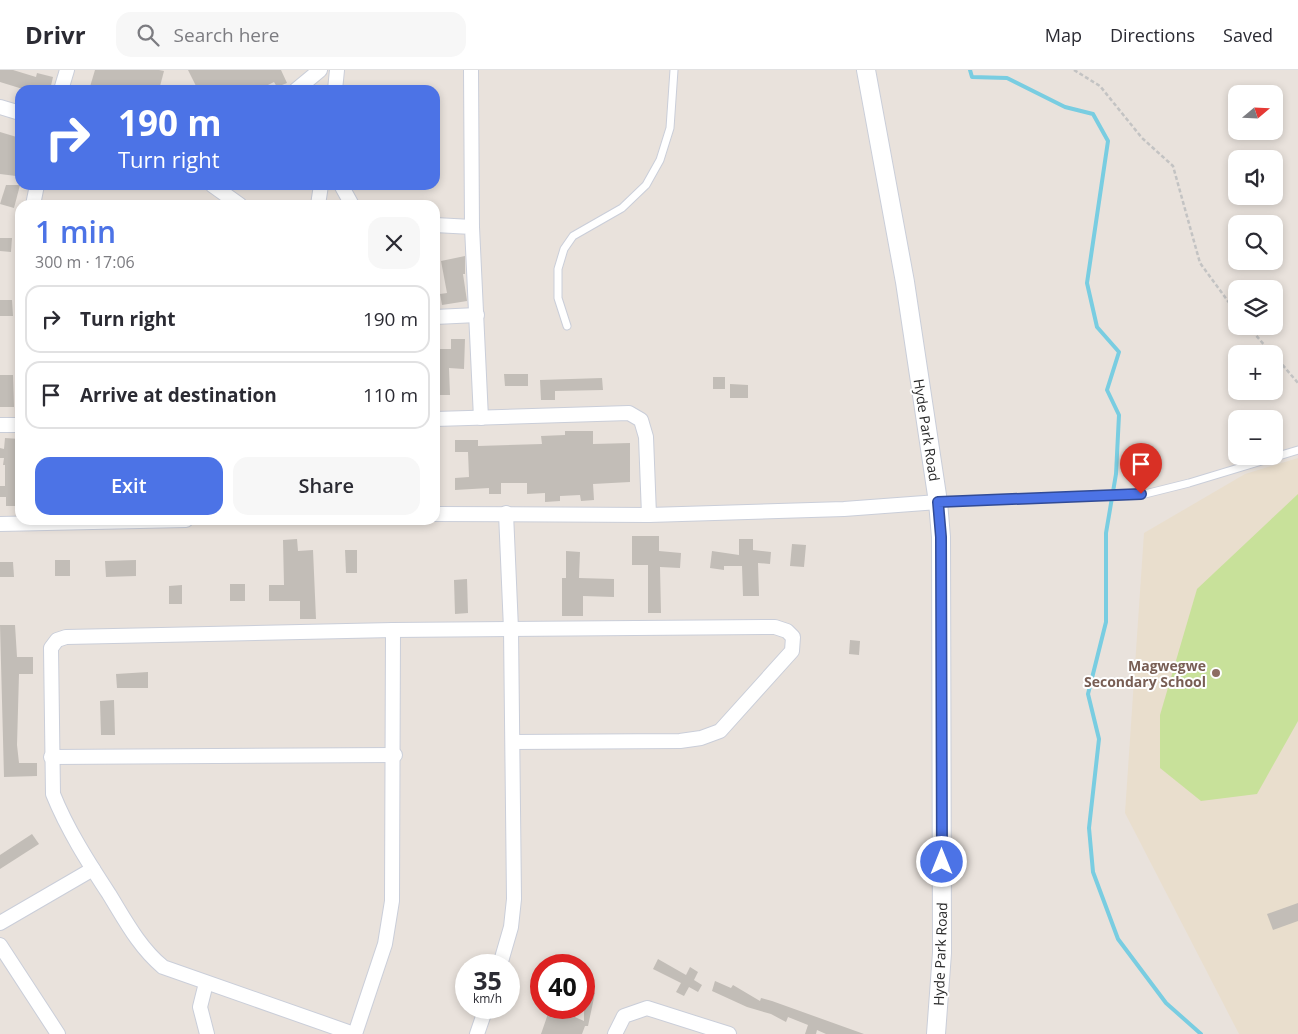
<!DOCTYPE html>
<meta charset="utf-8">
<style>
:root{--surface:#fff;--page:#f7f7f7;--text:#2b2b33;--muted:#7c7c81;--line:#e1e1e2;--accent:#4c73e6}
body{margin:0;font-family:"Open Sans",sans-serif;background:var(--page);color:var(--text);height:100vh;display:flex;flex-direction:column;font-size:19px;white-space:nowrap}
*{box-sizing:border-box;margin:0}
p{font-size:16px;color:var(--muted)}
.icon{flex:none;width:28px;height:28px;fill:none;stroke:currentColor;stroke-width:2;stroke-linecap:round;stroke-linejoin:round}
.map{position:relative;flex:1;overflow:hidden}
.panel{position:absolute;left:15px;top:130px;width:425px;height:325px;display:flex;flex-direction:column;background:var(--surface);border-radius:15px;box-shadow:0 2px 8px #0003}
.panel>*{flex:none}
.top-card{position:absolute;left:15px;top:15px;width:425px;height:105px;border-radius:15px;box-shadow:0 2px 8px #0003;background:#4c73e6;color:#fff;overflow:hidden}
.needle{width:32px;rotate:71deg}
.tools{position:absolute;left:1228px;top:15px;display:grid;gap:10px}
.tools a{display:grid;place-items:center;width:55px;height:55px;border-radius:10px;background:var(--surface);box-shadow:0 2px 8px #0003;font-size:25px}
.speed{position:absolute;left:455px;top:884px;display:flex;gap:10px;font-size:25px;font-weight:700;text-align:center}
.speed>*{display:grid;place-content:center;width:65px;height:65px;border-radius:50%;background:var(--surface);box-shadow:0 2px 8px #0003;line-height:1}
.speed small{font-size:12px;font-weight:400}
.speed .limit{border:8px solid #d22;background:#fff;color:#111}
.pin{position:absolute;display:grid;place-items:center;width:42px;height:42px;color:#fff;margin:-51px -21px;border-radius:50% 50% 50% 0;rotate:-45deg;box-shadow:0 0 5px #0007}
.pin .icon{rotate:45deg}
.me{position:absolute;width:55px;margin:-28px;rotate:0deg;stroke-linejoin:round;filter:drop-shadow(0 0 4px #0008)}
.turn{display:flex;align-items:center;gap:18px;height:105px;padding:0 20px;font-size:22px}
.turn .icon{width:65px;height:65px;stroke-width:2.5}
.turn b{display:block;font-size:35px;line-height:42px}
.round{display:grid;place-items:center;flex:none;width:52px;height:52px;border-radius:15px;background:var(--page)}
.overview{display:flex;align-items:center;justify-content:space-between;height:85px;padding:0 20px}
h1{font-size:30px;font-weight:600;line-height:38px;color:var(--accent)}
.primary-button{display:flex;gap:10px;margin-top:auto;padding:10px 20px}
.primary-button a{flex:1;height:58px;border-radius:15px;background:var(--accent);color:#fff;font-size:20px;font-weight:600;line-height:58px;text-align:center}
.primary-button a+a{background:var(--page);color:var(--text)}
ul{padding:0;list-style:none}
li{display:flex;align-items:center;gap:15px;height:68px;margin:0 10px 8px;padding:0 10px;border:2px solid var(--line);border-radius:15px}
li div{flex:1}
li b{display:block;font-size:19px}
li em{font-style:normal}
header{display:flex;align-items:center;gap:30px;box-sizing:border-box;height:70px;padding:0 25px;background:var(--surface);border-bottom:1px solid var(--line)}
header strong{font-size:24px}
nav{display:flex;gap:28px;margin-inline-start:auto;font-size:18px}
.search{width:350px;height:45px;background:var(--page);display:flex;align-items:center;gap:12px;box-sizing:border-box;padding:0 18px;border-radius:15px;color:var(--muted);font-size:19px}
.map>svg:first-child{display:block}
</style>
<header>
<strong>Drivr</strong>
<div class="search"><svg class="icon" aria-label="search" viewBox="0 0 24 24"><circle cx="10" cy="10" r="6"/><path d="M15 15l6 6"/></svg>Search here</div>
<nav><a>Map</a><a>Directions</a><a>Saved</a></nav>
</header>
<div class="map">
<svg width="1298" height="964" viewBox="0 0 1298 964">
<rect width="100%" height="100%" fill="#e9e2dc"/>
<path fill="#e9decd" d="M 1298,388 L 1298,964 L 1239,964 L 1125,743 L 1144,463 L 1245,404 Z"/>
<path fill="#c8e19a" d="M 1298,424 L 1298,651 L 1257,724 L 1201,731 L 1160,698 L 1160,645 L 1197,519 Z"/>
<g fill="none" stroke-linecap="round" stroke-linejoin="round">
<path stroke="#79cde1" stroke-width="4" d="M 970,0 L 972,7 L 1007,8 L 1065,37 L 1093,44 L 1108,71 L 1087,213 L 1097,257 L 1119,282 L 1107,320 L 1119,345 L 1116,404 L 1106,463 L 1106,552 L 1088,624 L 1099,669 L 1089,758 L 1093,802 L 1118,869 L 1166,933 L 1201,964"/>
</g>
<g fill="#c2bdb7">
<path d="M 0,0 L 13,0 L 36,7 L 37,3 L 53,7 L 50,20 L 26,20 L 0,12 Z"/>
<path d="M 95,0 L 159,0 L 164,1 L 159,20 L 89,20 Z"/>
<path d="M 188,0 L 281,0 L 287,13 L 277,17 L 274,12 L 258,20 L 198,20 Z"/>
<path d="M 0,62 L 20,68 L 20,94 L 16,106 L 0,104 Z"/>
<path d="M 6,115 L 20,115 L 14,138 L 0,134 Z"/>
<path d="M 0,168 L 12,168 L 11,182 L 0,181 Z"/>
<path d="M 465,186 L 465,204 L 463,204 L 467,231 L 442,235 L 440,224 L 447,223 L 441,191 Z"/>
<path d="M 0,230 L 12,230 L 13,246 L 0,246 Z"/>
<path d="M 451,269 L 465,269 L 464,299 L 449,298 L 450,325 L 435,325 L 436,279 L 451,279 Z"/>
<path d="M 504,304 L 528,304 L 528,316 L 505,316 Z"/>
<path d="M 0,305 L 13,305 L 14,337 L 0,337 Z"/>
<rect x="713" y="307" width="12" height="12"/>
<path d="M 602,308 L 603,320 L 555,321 L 555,330 L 541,330 L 540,310 Z"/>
<path d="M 730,314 L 748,315 L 748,328 L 730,328 Z"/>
<path d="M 565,361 L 593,361 L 593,374 L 630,373 L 630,412 L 593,414 L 594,430 L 581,431 L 580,425 L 560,426 L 560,431 L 545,432 L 545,423 L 527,424 L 527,413 L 501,413 L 501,424 L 489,424 L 489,418 L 455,420 L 455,408 L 469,407 L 468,382 L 455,382 L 455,370 L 478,370 L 478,376 L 542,374 L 541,366 L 565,365 Z"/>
<path d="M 5,368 L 20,369 L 20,436 L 6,436 L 6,427 L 0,427 L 0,416 L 5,416 L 5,395 L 3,395 L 4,388 L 0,388 L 0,378 L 4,379 Z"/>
<path d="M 632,466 L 659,466 L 659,481 L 681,483 L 680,498 L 660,497 L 661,543 L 648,543 L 648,495 L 632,495 Z"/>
<path d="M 297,469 L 298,481 L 313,480 L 316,549 L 300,549 L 300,531 L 269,531 L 269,515 L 284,515 L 283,470 Z"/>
<path d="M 739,469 L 753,469 L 753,480 L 771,482 L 770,494 L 758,493 L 759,526 L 743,526 L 742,496 L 724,496 L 724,500 L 710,498 L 712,481 L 739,485 Z"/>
<path d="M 792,474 L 806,475 L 804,497 L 790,496 Z"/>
<path d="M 345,480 L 357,480 L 357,503 L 346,503 Z"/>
<path d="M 566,481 L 580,482 L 579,508 L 614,509 L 614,527 L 583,526 L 583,546 L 562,546 L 562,508 L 566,508 Z"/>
<rect x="55" y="490" width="15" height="16"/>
<path d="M 136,490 L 136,506 L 106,507 L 105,491 Z"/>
<path d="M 0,492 L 13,492 L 14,507 L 0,507 Z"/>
<path d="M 467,509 L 468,543 L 455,544 L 454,510 Z"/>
<rect x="230" y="514" width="15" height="17"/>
<path d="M 182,515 L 182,534 L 169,534 L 169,516 Z"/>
<path d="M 0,555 L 15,555 L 17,587 L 33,587 L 33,604 L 19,604 L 17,675 L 19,693 L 37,693 L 37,706 L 4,707 Z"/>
<path d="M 850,570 L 860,571 L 859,585 L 849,584 Z"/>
<path d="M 148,602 L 148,618 L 117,618 L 116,604 Z"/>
<path d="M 114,630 L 115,665 L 101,665 L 100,631 Z"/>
<path d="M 32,764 L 39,774 L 0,799 L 0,785 Z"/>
<path d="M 1298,833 L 1298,851 L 1273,860 L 1267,844 Z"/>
<path d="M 658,889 L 686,905 L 690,897 L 698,902 L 694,910 L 702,915 L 698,922 L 689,917 L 684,926 L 676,922 L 681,913 L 653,899 Z"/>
<path d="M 715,911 L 731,918 L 733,915 L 760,931 L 761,928 L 772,931 L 864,964 L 826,964 L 817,960 L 816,964 L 805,964 L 808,955 L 788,947 L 786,952 L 771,944 L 747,937 L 712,921 Z"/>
<path d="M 584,919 L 595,923 L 588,956 L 585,956 L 582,964 L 541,964 L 550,938 L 563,938 L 561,941 L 584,951 Z"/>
</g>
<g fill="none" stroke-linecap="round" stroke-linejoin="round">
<g stroke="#caced9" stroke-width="9">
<g id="service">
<path d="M 567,256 L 558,228 L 558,199 L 564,179 L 573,166 L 622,138 L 646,115 L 660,90 L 670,58 L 674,0"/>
<path d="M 938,432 L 1141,425 L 1189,413 L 1298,380"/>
</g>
</g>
<g stroke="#caced9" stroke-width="16">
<g id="minor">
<path d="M 471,0 L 472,157"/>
<path d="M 61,20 L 67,0"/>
<path d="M 296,20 L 320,0"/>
<path d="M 335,20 L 337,0"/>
<path d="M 0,37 L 20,43"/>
<path d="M 212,115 L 240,135"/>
<path d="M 341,115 L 352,135"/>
<path d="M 33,135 L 37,115"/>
<path d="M 318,135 L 321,115"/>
<path d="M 435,155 L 472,157 L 481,348"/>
<path d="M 435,247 L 477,245"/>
<path d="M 435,349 L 629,343 L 641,350 L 646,367 L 649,445"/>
<path d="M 0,355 L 20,355"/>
<path d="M 435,444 L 649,445 L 844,439 L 938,432"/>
<path d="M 0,454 L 186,450"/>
<path d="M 51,687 L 395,685"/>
<path d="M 0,853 L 93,799"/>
<path d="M 0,875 L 58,964"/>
<path d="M 500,895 L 511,857 L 514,829 L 511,559 L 506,443"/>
<path d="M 206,913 L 200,937 L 207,964"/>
<path d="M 354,964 L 163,897 C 139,877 125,850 109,824 C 88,792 67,759 53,724 L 51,578 L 57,570 L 66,567 L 393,560 L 775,557 L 787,561 L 793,567 L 792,581 L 720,661 L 701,668 L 680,671 L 513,672"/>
<path d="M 355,964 L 385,874 L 392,831 L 393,560"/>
<path d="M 477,964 L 486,938"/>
<path d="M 615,964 L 624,946 L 647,938 L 729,964"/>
</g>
</g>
<g stroke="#caced9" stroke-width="20">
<path id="tertiary" d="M 866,0 L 905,212 L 938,432 L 941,467 L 942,883 L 936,964"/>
</g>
<g stroke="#c3c3c3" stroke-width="2.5" stroke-dasharray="4 2.5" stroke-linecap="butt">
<path d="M 1074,0 L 1100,16 L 1142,68 L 1173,96 L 1200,193 L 1236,242"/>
<path d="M 1248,256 L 1272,284"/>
<path d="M 1274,285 L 1298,313"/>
</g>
<use href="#service" stroke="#fff" stroke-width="7"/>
<use href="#minor" stroke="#fff" stroke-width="14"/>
<use href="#tertiary" stroke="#fff" stroke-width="18"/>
</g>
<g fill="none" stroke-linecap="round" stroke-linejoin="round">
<g stroke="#314b96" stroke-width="12">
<path id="route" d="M 942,792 L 941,467 L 938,432 L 1141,424"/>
</g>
<use href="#route" stroke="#4c73e6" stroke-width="9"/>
</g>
<circle fill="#8d6e63" stroke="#fff" stroke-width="2" cx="1216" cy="603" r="5"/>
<g text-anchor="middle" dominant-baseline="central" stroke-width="4" stroke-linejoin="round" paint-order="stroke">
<g font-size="14" fill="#282828" stroke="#fff">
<text transform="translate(927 360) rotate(81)">Hyde Park Road</text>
<text transform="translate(940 884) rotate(-88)">Hyde Park Road</text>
</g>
<g font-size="14" font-weight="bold" fill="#785e54" stroke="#fff" text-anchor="end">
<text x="1206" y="595">Magwegwe<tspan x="1206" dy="16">Secondary School</tspan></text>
</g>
</g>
</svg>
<div class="tools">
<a><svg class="needle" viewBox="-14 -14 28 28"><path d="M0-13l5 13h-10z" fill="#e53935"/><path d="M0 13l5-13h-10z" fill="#7c7c81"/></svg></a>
<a><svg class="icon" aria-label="sound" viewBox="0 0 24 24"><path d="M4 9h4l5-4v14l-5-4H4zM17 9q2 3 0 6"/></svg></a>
<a><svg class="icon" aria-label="search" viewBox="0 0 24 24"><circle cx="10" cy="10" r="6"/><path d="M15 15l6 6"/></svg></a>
<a><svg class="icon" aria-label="layers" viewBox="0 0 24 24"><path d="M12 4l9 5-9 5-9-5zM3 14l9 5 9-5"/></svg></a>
<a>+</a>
<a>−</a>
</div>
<div class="speed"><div>35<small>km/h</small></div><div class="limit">40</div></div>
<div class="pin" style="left:1141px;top:424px;background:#d93025"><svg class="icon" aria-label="arrive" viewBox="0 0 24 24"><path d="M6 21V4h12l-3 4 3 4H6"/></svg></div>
<svg class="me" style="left:942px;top:792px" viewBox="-20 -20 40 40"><circle r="17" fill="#4c73e6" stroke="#fff" stroke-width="3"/><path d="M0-11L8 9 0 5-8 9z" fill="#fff"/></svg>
<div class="top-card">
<div class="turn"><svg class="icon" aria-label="right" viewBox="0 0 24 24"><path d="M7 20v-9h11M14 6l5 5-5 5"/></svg><div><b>190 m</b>Turn right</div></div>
</div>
<section class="panel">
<div class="overview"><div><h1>1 min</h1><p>300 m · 17:06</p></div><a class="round"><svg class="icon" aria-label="close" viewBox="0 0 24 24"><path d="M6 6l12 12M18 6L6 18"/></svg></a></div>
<ul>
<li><svg class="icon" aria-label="right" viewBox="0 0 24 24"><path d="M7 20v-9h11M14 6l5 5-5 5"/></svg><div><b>Turn right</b></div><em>190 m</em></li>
<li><svg class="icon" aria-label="arrive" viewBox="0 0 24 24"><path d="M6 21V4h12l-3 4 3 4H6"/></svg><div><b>Arrive at destination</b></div><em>110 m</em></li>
</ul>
<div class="primary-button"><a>Exit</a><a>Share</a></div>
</section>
</div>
